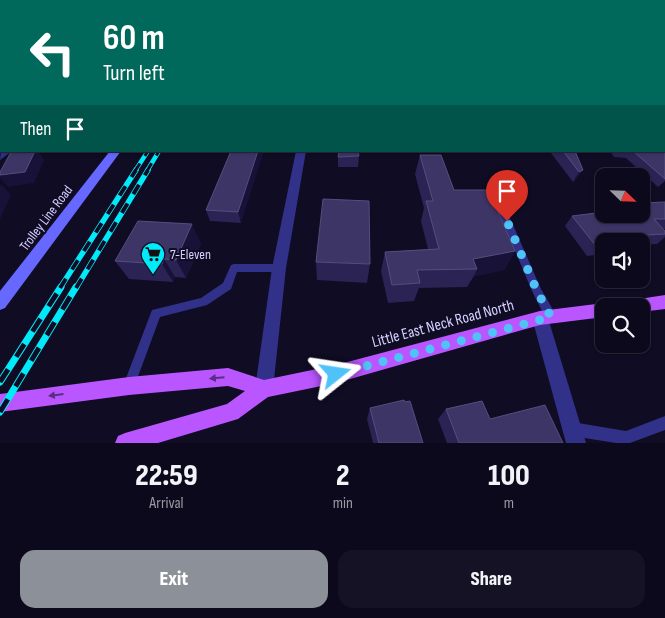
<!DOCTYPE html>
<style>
:root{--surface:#0b091b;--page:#141224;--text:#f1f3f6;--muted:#9a9aa3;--line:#2b2a3a;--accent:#8c9099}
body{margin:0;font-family:"Sofia Sans Condensed",sans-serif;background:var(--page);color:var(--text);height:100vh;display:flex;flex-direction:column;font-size:19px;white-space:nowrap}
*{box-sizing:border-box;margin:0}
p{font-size:16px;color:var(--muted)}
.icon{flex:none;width:28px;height:28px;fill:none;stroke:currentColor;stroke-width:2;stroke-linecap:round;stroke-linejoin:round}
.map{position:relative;height:443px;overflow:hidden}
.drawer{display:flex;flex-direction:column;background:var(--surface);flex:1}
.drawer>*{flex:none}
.guide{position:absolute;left:0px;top:0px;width:665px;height:152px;box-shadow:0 1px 4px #0004,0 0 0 1px var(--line);background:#00695c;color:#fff;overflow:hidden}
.needle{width:32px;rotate:113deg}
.fabs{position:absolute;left:595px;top:168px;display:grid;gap:10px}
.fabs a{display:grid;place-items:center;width:55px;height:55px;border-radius:10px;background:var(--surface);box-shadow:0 1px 4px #0004,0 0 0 1px var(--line);font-size:25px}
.pin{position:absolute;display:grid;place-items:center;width:42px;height:42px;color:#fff;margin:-51px -21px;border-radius:50% 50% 50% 0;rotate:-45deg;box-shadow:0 0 5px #0007}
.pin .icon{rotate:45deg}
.me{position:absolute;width:55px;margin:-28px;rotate:75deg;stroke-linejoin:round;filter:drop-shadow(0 0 4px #0008)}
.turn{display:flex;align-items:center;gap:18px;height:105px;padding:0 20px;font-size:22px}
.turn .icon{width:65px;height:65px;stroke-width:2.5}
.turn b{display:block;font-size:35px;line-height:42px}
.then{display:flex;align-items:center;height:48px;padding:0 20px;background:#0003;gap:10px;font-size:19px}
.eta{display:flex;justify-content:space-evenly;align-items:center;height:85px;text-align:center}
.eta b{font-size:30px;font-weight:800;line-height:35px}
.cta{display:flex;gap:10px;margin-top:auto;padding:10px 20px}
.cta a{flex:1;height:58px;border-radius:15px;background:var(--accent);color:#fff;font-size:20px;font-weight:800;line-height:58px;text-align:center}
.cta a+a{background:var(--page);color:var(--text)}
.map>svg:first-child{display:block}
</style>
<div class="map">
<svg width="665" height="443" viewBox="0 0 665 443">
<rect width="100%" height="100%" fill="#0f0c24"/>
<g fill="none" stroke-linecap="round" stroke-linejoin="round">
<g fill="#313189" fill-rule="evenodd">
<path d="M 492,183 L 496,186 L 541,289 L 555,313 L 556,317 L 555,321 L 551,322 L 547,321 L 532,291 L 488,186 Z"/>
<path d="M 234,264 L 279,264 L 282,265 L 284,268 L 282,271 L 279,272 L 237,272 L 231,289 L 207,305 L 160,317 L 133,390 L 129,392 L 125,390 L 123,386 L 152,310 L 201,298 L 223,283 L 231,265 Z"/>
<path d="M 665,416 L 665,430 L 630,443 L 616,443 L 572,436 L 567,434 L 565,429 L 567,424 L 572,422 L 626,431 Z"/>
</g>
<g fill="#313189" fill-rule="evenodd">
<rect x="0" y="84" width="1" height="4"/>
<rect x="664" y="132" width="1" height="6"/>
<path d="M 1,151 L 12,151 L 0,160 Z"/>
<path d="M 296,151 L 306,151 L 286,268 L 273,389 L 270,395 L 264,398 L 258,395 L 255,389 L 272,268 Z"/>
<path d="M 540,311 L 545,313 L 548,318 L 586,443 L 566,443 L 532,318 L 535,313 Z"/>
</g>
<path fill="#6668ff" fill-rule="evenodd" d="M 110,151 L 121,151 L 5,308 L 0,310 L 0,291 Z"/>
<g fill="#b956ff" fill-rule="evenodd">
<path d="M 665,295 L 665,309 L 641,312 L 641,306 L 623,306 L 626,301 Z"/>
<path d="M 604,303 L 610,306 L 604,306 L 604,317 L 540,325 L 336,383 L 268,397 L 238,419 L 158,443 L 115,443 L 118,436 L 125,433 L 227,404 L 245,391 L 228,386 L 129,395 L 0,412 L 0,394 L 129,377 L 228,368 L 264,380 L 336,365 L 540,311 Z"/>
</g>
<g stroke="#00eafa" stroke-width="4.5">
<g id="rail-far2">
<path d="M 135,171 L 148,151"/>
<path d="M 147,171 L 159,151"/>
</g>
</g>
<g stroke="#00eafa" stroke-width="5.5">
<g id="rail-far1">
<path d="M 60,288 L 136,170"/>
<path d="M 76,288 L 148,170"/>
</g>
</g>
<g stroke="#00eafa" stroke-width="7">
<g id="rail">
<path d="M 0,382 L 61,287"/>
<path d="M 0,412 L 76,287"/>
</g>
</g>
<use href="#rail-far2" stroke="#0f0c24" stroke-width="3" stroke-dasharray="9" stroke-linecap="butt"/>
<use href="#rail-far1" stroke="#0f0c24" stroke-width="4" stroke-dasharray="11" stroke-linecap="butt"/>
<use href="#rail" stroke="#0f0c24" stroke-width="5" stroke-dasharray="15" stroke-linecap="butt"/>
</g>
<g fill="#2b2354">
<path d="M 665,137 L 665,181 L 658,187 L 626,158 L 614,157 L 610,151 L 664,151 Z"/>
<path d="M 231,151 L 241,223 L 210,221 L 206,210 Z"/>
<path d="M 547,151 L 575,151 L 583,170 L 576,179 L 573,182 L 551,153 L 548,152 Z"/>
<path d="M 420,155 L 515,251 L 504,270 L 474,276 L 467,287 L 419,288 L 414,301 L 388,303 L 381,271 L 385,252 L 428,249 L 421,221 L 424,208 L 415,174 Z"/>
<path d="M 359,156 L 358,167 L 338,167 L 338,157 Z"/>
<path d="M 602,194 L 604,194 L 604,214 L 665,202 L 665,229 L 663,229 L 665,231 L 665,237 L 657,244 L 641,245 L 641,241 L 604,241 L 604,254 L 587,256 L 565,226 L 572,216 L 600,213 L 594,205 Z"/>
<path d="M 201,243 L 186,278 L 175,277 L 173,282 L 129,279 L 115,261 Z"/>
<path d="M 316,262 L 370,264 L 367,283 L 317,280 Z"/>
<path d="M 370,408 L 423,443 L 373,443 L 367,419 Z"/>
<path d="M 446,409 L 490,419 L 563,443 L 447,443 L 438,419 Z"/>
</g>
<g fill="#181239">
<path d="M 1,91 L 1,113 L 0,115 L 0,93 Z"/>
<path d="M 35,151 L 38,151 L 44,160 L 34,183 L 8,187 L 0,178 L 0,175 Z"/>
<path d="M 258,151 L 264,151 L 241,223 L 238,212 Z"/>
<path d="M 583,170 L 576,179 L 573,182 L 579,172 Z"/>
<path d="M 1,184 L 11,195 L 0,219 L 0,186 Z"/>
<path d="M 192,224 L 201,243 L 186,278 L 176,260 Z"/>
<path d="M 515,251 L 504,270 L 474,276 L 477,269 L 473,259 Z"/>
<path d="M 164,259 L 175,277 L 173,282 L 162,264 Z"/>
</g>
<g fill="#3d3566" stroke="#544e7e">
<path d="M 664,137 L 665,137 L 665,179 L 633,151 L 664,151 Z"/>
<path d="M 20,151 L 35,151 L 25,172 L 0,175 L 0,172 L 11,152 Z"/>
<path d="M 231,151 L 258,151 L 238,212 L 206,210 Z"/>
<path d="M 339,151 L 358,151 L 359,156 L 338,157 Z"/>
<path d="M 563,151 L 575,151 L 583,170 L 579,172 Z"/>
<path d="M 420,155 L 441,155 L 454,190 L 489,190 L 515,251 L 473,259 L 477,269 L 417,270 L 420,283 L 392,285 L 385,252 L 439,249 L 426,201 L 433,201 Z"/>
<path d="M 323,199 L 369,201 L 370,264 L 316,262 Z"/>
<path d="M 665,202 L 665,219 L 654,219 L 665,231 L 665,234 L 615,237 L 619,241 L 604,241 L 604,245 L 596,246 L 572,216 L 604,212 L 604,214 L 641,214 L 641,203 Z"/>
<path d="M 138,221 L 192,224 L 176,260 L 164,259 L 162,264 L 115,261 Z"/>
<path d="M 404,400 L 405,402 L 410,401 L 423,443 L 379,443 L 370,408 Z"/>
<path d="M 482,401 L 490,419 L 545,405 L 563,443 L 459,443 L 446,409 Z"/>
</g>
<defs><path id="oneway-solid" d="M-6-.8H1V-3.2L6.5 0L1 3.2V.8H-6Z" transform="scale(1.25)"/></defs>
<g fill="#5b2d87">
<use href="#oneway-solid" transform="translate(217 378) rotate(175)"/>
<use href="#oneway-solid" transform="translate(56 395) rotate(173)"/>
</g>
<linearGradient id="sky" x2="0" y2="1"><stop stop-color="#080714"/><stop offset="0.57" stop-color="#313450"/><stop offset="1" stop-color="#313450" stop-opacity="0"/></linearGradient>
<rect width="665" height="145" fill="url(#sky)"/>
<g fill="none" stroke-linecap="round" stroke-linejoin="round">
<path stroke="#4fc3f7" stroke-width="9" stroke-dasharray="0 16.2" d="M 336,374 L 551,317 L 537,291 L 507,221"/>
</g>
<defs>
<g id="supermarket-pin" transform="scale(1.25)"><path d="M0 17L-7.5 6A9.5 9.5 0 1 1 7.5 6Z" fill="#00eafa" stroke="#0f0c24"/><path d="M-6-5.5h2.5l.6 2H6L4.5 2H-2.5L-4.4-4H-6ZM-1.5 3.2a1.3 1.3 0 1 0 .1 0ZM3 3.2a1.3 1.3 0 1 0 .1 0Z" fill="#111"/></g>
</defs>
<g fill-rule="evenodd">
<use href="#supermarket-pin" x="153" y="254"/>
</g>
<g text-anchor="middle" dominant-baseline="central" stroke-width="4" stroke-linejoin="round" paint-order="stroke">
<g font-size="14" fill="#d3cfff" stroke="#0f0c24">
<text transform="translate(46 218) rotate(-53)">Trolley Line Road</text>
</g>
<g font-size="14" fill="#d3cfff" stroke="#0f0c24" text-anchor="start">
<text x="170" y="254">7-Eleven</text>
</g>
<g font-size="16" fill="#d3cfff" stroke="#0f0c24">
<text transform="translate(443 324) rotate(-15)">Little East Neck Road North</text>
</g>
</g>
</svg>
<div class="fabs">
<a><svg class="needle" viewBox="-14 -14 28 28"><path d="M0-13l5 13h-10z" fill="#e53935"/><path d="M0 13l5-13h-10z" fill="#9a9aa3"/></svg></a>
<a><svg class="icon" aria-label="sound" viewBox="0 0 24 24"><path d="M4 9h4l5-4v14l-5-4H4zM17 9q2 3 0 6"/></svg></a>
<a><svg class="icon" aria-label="search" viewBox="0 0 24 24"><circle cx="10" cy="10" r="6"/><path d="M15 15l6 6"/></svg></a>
</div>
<div class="pin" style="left:507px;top:221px;background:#d93025"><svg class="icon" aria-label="arrive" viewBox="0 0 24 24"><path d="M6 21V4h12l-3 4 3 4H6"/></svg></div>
<svg class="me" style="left:336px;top:374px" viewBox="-20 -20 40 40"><path d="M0-17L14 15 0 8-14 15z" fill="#4fc3f7" stroke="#fff" stroke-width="4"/></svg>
<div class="guide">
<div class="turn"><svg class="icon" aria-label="left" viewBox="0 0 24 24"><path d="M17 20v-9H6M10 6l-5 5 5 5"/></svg><div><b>60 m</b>Turn left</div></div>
<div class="then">Then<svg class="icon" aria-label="arrive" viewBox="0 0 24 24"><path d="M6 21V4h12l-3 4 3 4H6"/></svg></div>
</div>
</div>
<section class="drawer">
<div class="eta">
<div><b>22:59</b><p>Arrival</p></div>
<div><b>2</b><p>min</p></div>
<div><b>100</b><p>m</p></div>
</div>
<div class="cta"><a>Exit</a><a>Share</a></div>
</section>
